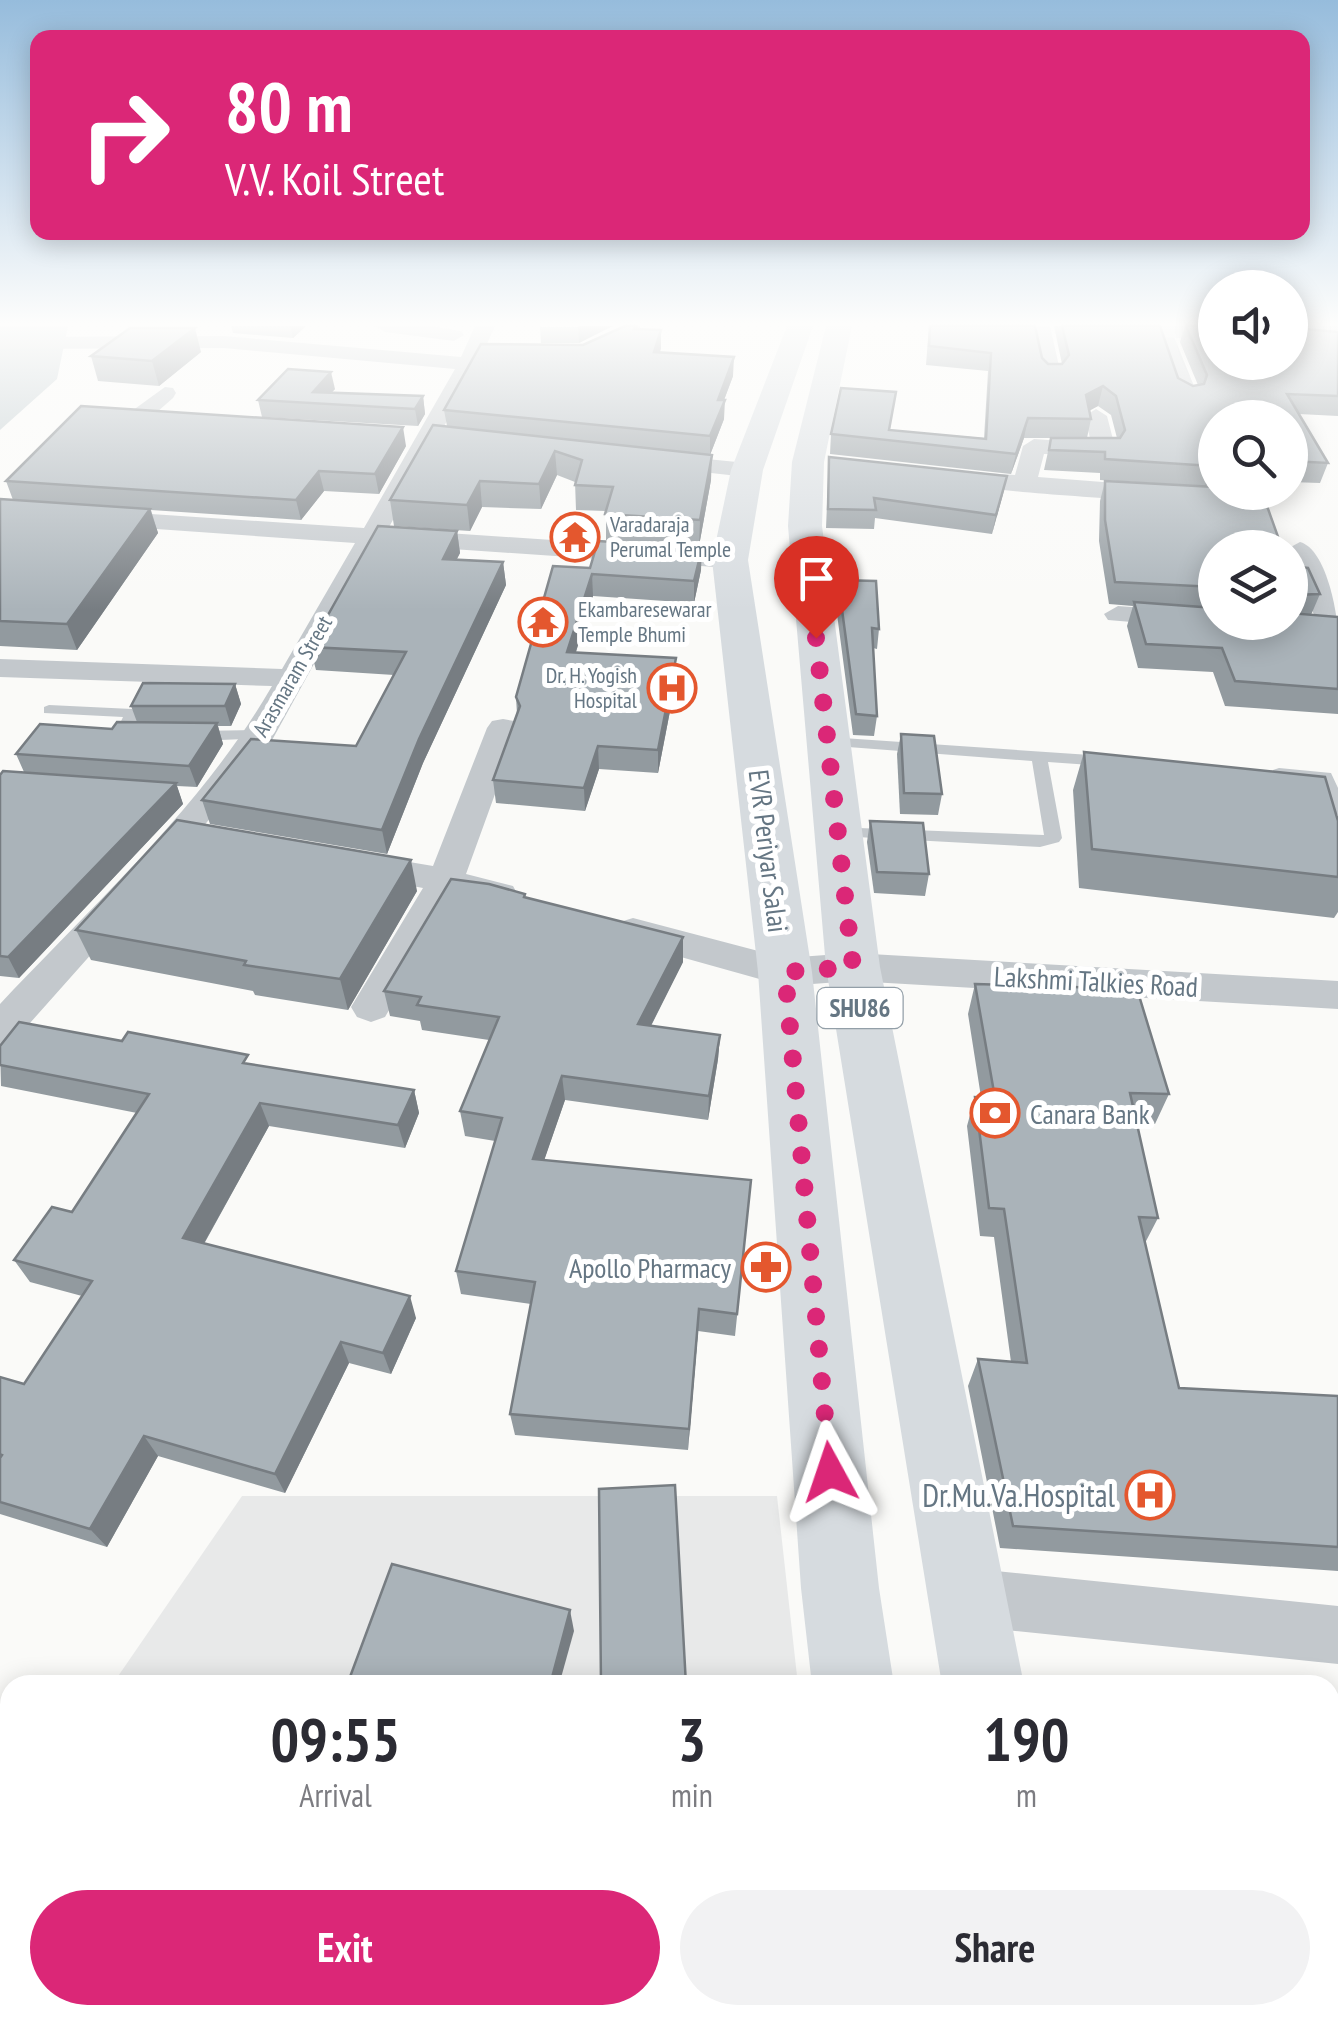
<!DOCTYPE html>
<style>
:root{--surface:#fff;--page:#f2f2f3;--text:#2b2b33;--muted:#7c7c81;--accent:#db2777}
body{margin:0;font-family:"PT Sans Narrow",sans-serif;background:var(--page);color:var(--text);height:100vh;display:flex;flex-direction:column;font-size:38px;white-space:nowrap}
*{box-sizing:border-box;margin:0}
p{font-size:32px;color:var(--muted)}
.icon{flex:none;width:55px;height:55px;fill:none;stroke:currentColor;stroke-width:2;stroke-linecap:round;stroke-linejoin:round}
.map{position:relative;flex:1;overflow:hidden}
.panel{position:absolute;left:0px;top:1675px;width:1340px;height:350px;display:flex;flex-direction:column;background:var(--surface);border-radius:30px 30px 0 0;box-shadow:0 5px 25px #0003}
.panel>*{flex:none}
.hud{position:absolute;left:30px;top:30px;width:1280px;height:210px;border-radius:20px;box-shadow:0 5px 25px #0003;background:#db2777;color:#fff;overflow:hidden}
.buttons{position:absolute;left:1198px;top:270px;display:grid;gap:20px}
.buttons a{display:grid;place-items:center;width:110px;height:110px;border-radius:50%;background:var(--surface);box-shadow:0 5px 25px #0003;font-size:50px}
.pin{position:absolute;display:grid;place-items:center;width:85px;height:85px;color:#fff;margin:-102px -42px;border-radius:50% 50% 50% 0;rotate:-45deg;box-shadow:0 0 10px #0007}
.pin .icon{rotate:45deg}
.me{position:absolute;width:110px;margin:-55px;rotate:355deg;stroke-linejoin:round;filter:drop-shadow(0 0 8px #0008)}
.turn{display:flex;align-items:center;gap:35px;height:210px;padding:0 30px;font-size:45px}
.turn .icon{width:130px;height:130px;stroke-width:2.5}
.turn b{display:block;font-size:70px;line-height:85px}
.eta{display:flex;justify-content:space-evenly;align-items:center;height:170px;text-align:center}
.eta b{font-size:60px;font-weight:800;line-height:70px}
.primary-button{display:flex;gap:20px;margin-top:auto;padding:20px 30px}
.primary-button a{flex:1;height:115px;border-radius:60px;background:var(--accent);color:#fff;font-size:40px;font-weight:800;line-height:115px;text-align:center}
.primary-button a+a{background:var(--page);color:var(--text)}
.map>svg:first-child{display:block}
</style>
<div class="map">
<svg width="1338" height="2025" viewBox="0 0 1338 2025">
<rect width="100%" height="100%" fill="#fafaf8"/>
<g fill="#e8e9e9">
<path d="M 242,1496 L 777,1496 L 798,1685 L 112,1685 Z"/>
<path d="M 244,2015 L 834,2015 L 835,2025 L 267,2025 Z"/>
</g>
<path fill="#bbc7cb" d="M 0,326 L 68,326 L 57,379 L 0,430 Z"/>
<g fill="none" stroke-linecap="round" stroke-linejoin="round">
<g fill="#c3c8cc" fill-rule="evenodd">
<path d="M 49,705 L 132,709 L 140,717 L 133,730 L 146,736 L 138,741 L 116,732 L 123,717 L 44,713 L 44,707 Z"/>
<path d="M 260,730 L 268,735 L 266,738 L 197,741 L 189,736 L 197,731 Z"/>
<path d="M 828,737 L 1105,756 L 1113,761 L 1105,766 L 1048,762 L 1062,838 L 1059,842 L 1040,847 L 838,836 L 829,831 L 832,827 L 1044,835 L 1032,761 L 822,745 L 822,739 Z"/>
<path d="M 1279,768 L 1331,773 L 1338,788 L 1338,815 L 1330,810 L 1318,781 L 1273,776 L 1273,770 Z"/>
</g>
<g fill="#c3c8cc" fill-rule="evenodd">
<path d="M 375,326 L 430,326 L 461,331 L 464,335 L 454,341 L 385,332 Z"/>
<path d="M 475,326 L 495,326 L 478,364 L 388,529 L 730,552 L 743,560 L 730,568 L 380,544 L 271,742 L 191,842 L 14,1041 L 0,1045 L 0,1004 C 94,904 203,806 272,686 L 0,677 L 0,659 L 282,669 L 355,543 L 0,518 L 0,504 L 364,528 L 455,369 L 224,348 L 0,349 L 0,337 L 224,336 L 461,357 Z"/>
<path d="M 1030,326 L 1050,326 L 1061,375 L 1058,379 L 1044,379 L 1041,375 Z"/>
<path d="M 1153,326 L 1171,329 L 1198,396 L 1195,401 L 1187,402 L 1176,396 Z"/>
<path d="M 165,387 L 173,388 L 176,393 L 173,398 L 141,426 L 125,426 L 122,421 L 125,416 Z"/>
<path d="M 1096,409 L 1107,416 L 1116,451 L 1112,456 L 1044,454 L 1038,477 L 1206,490 L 1215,485 L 1215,492 L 1229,492 L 1231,498 L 1219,505 C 1181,502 957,493 943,478 L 955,471 L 1015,475 L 1023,446 L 1034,439 L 1091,443 L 1085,416 Z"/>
<path d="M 656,454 L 747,463 L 759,470 L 747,477 L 648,466 L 644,461 L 648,456 Z"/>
<path d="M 1300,542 C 1326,549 1338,613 1338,637 L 1324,635 L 1320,629 L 1290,557 L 1289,548 Z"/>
<path d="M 1118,606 L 1215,613 L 1215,622 L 1228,622 L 1215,629 L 1108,620 L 1104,614 Z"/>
<path d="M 503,719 L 514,721 L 519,728 L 466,874 L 513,886 L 518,895 L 513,904 L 500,907 L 456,895 L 385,1017 L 371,1022 L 357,1017 L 351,1007 L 423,888 L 349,874 L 344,866 L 349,858 L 362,854 L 433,866 L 487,728 L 492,721 Z"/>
<path d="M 633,918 L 785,958 L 853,953 L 1338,981 L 1338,1009 L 853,981 L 785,986 L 620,940 L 614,931 L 620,922 Z"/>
<path d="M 966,1568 L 1338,1606 L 1338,1664 L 966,1626 L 946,1617 L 937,1597 L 946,1577 Z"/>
</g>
<g fill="#d6dbdf" fill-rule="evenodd">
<path d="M 1094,326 L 1215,326 L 1215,340 L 1107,334 Z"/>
<path d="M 1290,326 L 1338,326 L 1338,338 L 1290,336 Z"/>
</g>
<g fill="#d6dbdf" fill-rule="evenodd">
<path d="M 787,326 L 813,326 L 763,470 L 748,560 L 812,972 L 879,1588 L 894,1685 L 812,1685 L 801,1588 L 758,972 L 712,560 L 731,470 Z"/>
<path d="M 826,326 L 852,326 L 824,462 L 822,526 L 880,967 L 1024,1685 L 942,1685 L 826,967 L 788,526 L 792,462 Z"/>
<path d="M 847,2015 L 943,2015 L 945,2025 L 847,2025 Z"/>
<path d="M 999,2015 L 1095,2015 L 1098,2025 L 1000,2025 Z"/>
</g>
</g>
<g fill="#929a9f" fill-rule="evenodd">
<path d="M 231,326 L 306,326 L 293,338 L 233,333 Z"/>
<path d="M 610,326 L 579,343 L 541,343 L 540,327 L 613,326 Z"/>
<path d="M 625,326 L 640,326 L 640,330 L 661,348 L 660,352 L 733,376 L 724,400 L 724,419 L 710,455 L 711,480 L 699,546 L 606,540 L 606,511 L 576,510 L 575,482 L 557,475 L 541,509 L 482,507 L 470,531 L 394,526 L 390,500 L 447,426 L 444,410 Z"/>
<path d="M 929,326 L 1035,326 L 1042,358 L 1048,364 L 1062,364 L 1054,326 L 1160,326 L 1178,378 L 1193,386 L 1198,385 L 1180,342 L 1185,326 L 1294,328 L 1338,332 L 1338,416 L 1299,414 L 1328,463 L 1320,483 L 1290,482 L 1290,418 L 1215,418 L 1215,482 L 1205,486 L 1100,480 L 1100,473 L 1044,470 L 1051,438 L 1024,438 L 1011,474 L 830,454 L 831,434 L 890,430 L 984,438 L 988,371 L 926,365 ZM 1098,406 L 1111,415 L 1117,438 L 1087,438 L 1091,419 L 1089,410 Z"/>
<path d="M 201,352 L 159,386 L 98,381 L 91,356 Z"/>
<path d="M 335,389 L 331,393 L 423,396 L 425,414 L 418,426 L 262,417 L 258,400 Z"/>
<path d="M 406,446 L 379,494 L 324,491 L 301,520 L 151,510 L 158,533 L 77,650 L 0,646 L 0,499 L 13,500 L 6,481 Z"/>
<path d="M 829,457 L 1007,476 L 992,534 L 875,518 L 874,529 L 826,528 Z"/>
<path d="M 1105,481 L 1215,548 L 1215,622 L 1290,622 L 1290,566 L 1320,594 L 1311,615 L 1338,617 L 1338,714 L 1225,706 L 1213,672 L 1138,668 L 1127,626 L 1133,606 L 1109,604 L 1099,541 L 1100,501 Z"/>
<path d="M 457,531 L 460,553 L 456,560 L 503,562 L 506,585 L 423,763 L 387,854 L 210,824 L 202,800 L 356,746 L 394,675 L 316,670 L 310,647 Z"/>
<path d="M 590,568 L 701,570 L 694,603 L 593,596 L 576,652 L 676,680 L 658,773 L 599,769 L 585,811 L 496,803 L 493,780 L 517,714 L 516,697 Z"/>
<path d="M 838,580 L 879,629 L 877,649 L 873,648 L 877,716 L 874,736 L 853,735 L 835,599 Z"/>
<path d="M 235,684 L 241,704 L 231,726 L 218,726 L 223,744 L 197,787 L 177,786 L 183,804 L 19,978 L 0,976 L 0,775 L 24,772 L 16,754 L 137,722 L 131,706 Z"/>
<path d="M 901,734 L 942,794 L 938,815 L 900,814 L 897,754 Z"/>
<path d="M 1084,752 L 1338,821 L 1338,912 L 1334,918 L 1079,888 L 1073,790 Z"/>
<path d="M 870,821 L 929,874 L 925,896 L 874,893 L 867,842 Z"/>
<path d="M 417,891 L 348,1010 L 255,995 L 253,991 L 91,960 L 76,930 Z"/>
<path d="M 525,897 L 683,937 L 683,962 L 651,1026 L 720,1035 L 718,1059 L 708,1120 L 565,1100 L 544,1160 L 751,1180 L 735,1336 L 698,1331 L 688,1450 L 515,1435 L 510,1414 L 531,1304 L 461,1294 L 456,1271 L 495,1141 L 465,1136 L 460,1111 L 489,1040 L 422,1030 L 420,1021 L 390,1016 L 384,991 Z"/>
<path d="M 975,984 L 1169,1094 L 1155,1124 L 1136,1123 L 1158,1218 L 1145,1243 L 1179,1388 L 1338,1396 L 1338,1571 L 1000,1548 L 968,1386 L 978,1359 L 1011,1362 L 994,1237 L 980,1236 L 967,1126 L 975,1097 L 981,1097 L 968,1014 Z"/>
<path d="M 0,1046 L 251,1065 L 414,1090 L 419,1113 L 405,1148 L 269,1126 L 204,1244 L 416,1318 L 391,1374 L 349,1363 L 285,1493 L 158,1456 L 107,1547 L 0,1514 L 0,1377 L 24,1384 L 82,1296 L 30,1282 L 14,1260 L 72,1212 L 137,1113 L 1,1086 Z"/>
</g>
<g fill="#777d82">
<path d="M 290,326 L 306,326 L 293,338 Z"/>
<path d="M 580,326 L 613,326 L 579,343 L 578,327 Z"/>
<path d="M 195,328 L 201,352 L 159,386 L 152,361 Z"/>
<path d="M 661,330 L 661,348 L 654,370 L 654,352 Z"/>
<path d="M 734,357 L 733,376 L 721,408 L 725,400 L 724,419 L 710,455 L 710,436 L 718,400 Z"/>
<path d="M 331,372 L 335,389 L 322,403 L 313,392 Z"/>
<path d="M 1103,386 L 1098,406 L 1082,415 L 1086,395 Z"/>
<path d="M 423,396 L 425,414 L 418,426 L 415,409 Z"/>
<path d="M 1028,418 L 1024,438 L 1011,474 L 1016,454 Z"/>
<path d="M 403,427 L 406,446 L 379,494 L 375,474 Z"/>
<path d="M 555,451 L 557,475 L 541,509 L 539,484 Z"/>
<path d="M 712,455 L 711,480 L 699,546 L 700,520 Z"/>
<path d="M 1215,464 L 1215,482 L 1205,486 L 1212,466 Z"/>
<path d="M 319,471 L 324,491 L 301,520 L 296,500 Z"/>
<path d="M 1007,476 L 1003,494 L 992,534 L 996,515 Z"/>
<path d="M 480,481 L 482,507 L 470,531 L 467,505 Z"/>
<path d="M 150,509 L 158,533 L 77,650 L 67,624 Z"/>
<path d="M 457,531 L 460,553 L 446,581 L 443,559 Z"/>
<path d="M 702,548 L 701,570 L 694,603 L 694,581 Z"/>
<path d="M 503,562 L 506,585 L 423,763 L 387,854 L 382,830 L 419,739 Z"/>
<path d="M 592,574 L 593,596 L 569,674 L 567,652 Z"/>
<path d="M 676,658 L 676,680 L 658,773 L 658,750 Z"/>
<path d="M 235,684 L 241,704 L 231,726 L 225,706 Z"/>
<path d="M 217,723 L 223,744 L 197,787 L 189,766 Z"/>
<path d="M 598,746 L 599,769 L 585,811 L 584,788 Z"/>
<path d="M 176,783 L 183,804 L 19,978 L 8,957 Z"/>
<path d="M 411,860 L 417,891 L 348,1010 L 340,979 Z"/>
<path d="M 683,937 L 683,962 L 639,1049 L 638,1024 Z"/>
<path d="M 720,1035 L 718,1059 L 708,1120 L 709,1096 Z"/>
<path d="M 562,1076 L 565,1100 L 536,1184 L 533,1159 Z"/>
<path d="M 414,1090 L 419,1113 L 405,1148 L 398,1125 Z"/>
<path d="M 260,1103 L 269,1126 L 194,1261 L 183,1238 Z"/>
<path d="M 410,1296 L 416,1318 L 391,1374 L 383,1353 Z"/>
<path d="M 699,1309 L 698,1331 L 688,1450 L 689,1429 Z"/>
<path d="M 341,1342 L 349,1363 L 285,1493 L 275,1474 Z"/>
<path d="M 144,1436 L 158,1456 L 107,1547 L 90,1529 Z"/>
<path d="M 570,1610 L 574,1631 L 559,1685 L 550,1685 Z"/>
<path d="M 0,1931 L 10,1935 L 10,1998 L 0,2018 Z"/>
</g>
<g fill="#aab3b9" stroke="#777d82" stroke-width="2.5">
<path d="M 625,326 L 636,326 L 634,329 L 661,330 L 654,352 L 734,357 L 718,400 L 725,400 L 710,436 L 444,410 L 481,344 L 583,345 Z"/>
<path d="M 930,326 L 1035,326 L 1042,358 L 1048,364 L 1062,364 L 1069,355 L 1062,326 L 1160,326 L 1178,378 L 1193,386 L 1204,384 L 1207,375 L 1186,326 L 1215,326 L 1215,362 L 1290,362 L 1290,326 L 1293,326 L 1294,328 L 1338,332 L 1338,396 L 1287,394 L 1328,463 L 1290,461 L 1290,418 L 1215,418 L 1215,464 L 1212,466 L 1105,459 L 1105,452 L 1049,450 L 1051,438 L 1120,438 L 1125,430 L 1116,396 L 1103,386 L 1086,395 L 1091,419 L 1028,418 L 1016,454 L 831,434 L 841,388 L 896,392 L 889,430 L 986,439 L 991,353 L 929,346 Z"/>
<path d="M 130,328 L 195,328 L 152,361 L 91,356 Z"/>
<path d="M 288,369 L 331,372 L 313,392 L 423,396 L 415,409 L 258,400 Z"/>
<path d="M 81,406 L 403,427 L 375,474 L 319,471 L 296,500 L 6,481 Z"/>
<path d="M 433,425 L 712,455 L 700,520 L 605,514 L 613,487 L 575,485 L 582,460 L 555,451 L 539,484 L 480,481 L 467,505 L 390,500 Z"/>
<path d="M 829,457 L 1007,476 L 996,515 L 874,498 L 876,510 L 828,509 Z"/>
<path d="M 1105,481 L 1215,487 L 1215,492 L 1262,492 L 1282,548 L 1215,548 L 1215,587 L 1115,582 L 1105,520 Z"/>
<path d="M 0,499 L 150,509 L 67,624 L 0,621 Z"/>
<path d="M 378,526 L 457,531 L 443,559 L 503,562 L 419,739 L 382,830 L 202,800 L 251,739 L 356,746 L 406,652 L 310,647 Z"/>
<path d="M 598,541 L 702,548 L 694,581 L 592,574 L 567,652 L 676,658 L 658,750 L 598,746 L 584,788 L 493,780 L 520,706 L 516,697 L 553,566 L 590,568 Z"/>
<path d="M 1290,566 L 1308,568 L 1320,594 L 1290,595 Z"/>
<path d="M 838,580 L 876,581 L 879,629 L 872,628 L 877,716 L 856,714 Z"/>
<path d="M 1134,602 L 1215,608 L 1215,622 L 1290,622 L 1290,613 L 1338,617 L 1338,689 L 1235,681 L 1222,648 L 1146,644 Z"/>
<path d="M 143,683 L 235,684 L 225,706 L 131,706 Z"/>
<path d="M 117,722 L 217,723 L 189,766 L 16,754 L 40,724 L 112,729 Z"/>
<path d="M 901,734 L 934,736 L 942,794 L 904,793 Z"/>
<path d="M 1084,752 L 1325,777 L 1338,821 L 1338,877 L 1092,849 Z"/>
<path d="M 3,771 L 176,783 L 8,957 L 0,956 L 0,775 Z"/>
<path d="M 177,820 L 411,860 L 340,979 L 244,965 L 246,961 L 76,930 Z"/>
<path d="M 870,821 L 923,823 L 929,874 L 877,872 Z"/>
<path d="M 451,879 L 489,884 L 525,894 L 524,897 L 683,937 L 638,1024 L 720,1035 L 709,1096 L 562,1076 L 533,1159 L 751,1180 L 737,1314 L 699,1309 L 689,1429 L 510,1414 L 535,1282 L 456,1271 L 502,1118 L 460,1111 L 499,1017 L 417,1005 L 421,997 L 384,991 Z"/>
<path d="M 975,984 L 1137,989 L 1169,1094 L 1130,1093 L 1158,1218 L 1139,1217 L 1179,1388 L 1338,1396 L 1338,1547 L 1013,1526 L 978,1359 L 1027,1363 L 1004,1209 L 989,1208 L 975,1097 L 995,1098 Z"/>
<path d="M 19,1022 L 122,1041 L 128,1032 L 248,1055 L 243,1063 L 414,1090 L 398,1125 L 260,1103 L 183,1238 L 410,1296 L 383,1353 L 341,1342 L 275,1474 L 144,1436 L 90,1529 L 0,1502 L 0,1458 L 2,1455 L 0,1454 L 0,1377 L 24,1384 L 92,1281 L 14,1260 L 52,1207 L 72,1212 L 149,1094 L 0,1065 L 0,1046 Z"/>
<path d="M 675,1485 L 686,1685 L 601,1685 L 599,1489 Z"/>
<path d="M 392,1564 L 570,1610 L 550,1685 L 347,1685 Z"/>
<path d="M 0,1933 L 7,1936 L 0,1950 Z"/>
</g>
<linearGradient id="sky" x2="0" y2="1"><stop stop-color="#96bcdc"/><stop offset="0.53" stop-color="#fdfdfc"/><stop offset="1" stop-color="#fdfdfc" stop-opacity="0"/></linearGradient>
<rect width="1338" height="610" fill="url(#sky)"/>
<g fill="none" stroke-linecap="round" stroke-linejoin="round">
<path stroke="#db2777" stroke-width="18" stroke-dasharray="0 32.4" d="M 816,638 L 853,967 L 785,972 L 830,1472"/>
</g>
<defs>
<g id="temple-ring" transform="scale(2.5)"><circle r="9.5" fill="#fff" stroke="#e4572e" stroke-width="1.5"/><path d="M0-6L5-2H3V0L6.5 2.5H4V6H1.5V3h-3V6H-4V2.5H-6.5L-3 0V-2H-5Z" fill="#e4572e"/></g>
<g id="hospital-ring" transform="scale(2.5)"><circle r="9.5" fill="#fff" stroke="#e4572e" stroke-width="1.5"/><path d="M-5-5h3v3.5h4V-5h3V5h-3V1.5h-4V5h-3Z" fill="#e4572e"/></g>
<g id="bank-ring" transform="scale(2.5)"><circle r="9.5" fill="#fff" stroke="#e4572e" stroke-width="1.5"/><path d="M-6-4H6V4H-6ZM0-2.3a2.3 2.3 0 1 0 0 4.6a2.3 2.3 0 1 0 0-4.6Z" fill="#e4572e"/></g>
<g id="pharmacy-ring" transform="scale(2.5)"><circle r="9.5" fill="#fff" stroke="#e4572e" stroke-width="1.5"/><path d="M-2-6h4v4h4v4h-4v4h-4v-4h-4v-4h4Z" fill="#e4572e"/></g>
</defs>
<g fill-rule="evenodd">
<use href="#temple-ring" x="575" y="537"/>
<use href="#temple-ring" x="543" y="622"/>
<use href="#hospital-ring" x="672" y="688"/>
<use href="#bank-ring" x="995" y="1113"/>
<use href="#pharmacy-ring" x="766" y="1267"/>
<use href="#hospital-ring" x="1150" y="1495"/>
</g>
<g text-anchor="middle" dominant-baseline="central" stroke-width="10" stroke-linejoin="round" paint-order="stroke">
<g font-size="22" fill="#657683" stroke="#fff" text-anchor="start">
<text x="610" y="524">Varadaraja<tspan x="610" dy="25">Perumal Temple</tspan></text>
<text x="578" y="609">Ekambaresewarar<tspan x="578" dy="25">Temple Bhumi</tspan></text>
<text x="637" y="675" text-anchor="end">Dr. H. Yogish<tspan x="637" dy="25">Hospital</tspan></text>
</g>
<g font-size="22" fill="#657683" stroke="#fff">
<text transform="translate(292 676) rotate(-60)">Arasmaram Street</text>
</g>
<rect fill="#fff" stroke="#939fa8" stroke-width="2.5" x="817.5" y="988" width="85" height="40" rx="8"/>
<g font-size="25" font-weight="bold" fill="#657683">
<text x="860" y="1008">SHU86</text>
</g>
<g font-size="28" fill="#657683" stroke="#fff">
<text transform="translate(769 851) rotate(83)">EVR Periyar Salai</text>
<text transform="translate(1096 981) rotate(3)">Lakshmi Talkies Road</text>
</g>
<g font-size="28" fill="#657683" stroke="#fff" text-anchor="start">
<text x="1030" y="1113">Canara Bank</text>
<text x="731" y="1267" text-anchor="end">Apollo Pharmacy</text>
</g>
<g font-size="32" fill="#657683" stroke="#fff" text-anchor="end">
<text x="1115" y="1495">Dr.Mu.Va.Hospital</text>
</g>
</g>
</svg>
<div class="buttons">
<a><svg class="icon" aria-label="sound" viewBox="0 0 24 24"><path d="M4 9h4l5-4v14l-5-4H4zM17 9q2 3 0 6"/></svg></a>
<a><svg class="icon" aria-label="search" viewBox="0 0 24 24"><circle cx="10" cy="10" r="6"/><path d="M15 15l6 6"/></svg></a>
<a><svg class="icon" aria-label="layers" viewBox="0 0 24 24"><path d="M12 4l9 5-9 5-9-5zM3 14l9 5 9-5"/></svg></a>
</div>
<div class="pin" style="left:816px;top:638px;background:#d93025"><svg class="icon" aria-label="arrive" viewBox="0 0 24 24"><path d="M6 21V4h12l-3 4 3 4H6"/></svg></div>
<svg class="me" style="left:830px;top:1472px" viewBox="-20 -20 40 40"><path d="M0-17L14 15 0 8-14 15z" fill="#db2777" stroke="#fff" stroke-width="4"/></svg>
<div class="hud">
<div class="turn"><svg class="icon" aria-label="right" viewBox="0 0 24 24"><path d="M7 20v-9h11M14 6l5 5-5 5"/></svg><div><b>80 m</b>V.V. Koil Street</div></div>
</div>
<section class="panel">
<div class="eta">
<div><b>09:55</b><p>Arrival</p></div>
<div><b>3</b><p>min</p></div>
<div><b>190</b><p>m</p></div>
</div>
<div class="primary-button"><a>Exit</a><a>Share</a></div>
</section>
</div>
